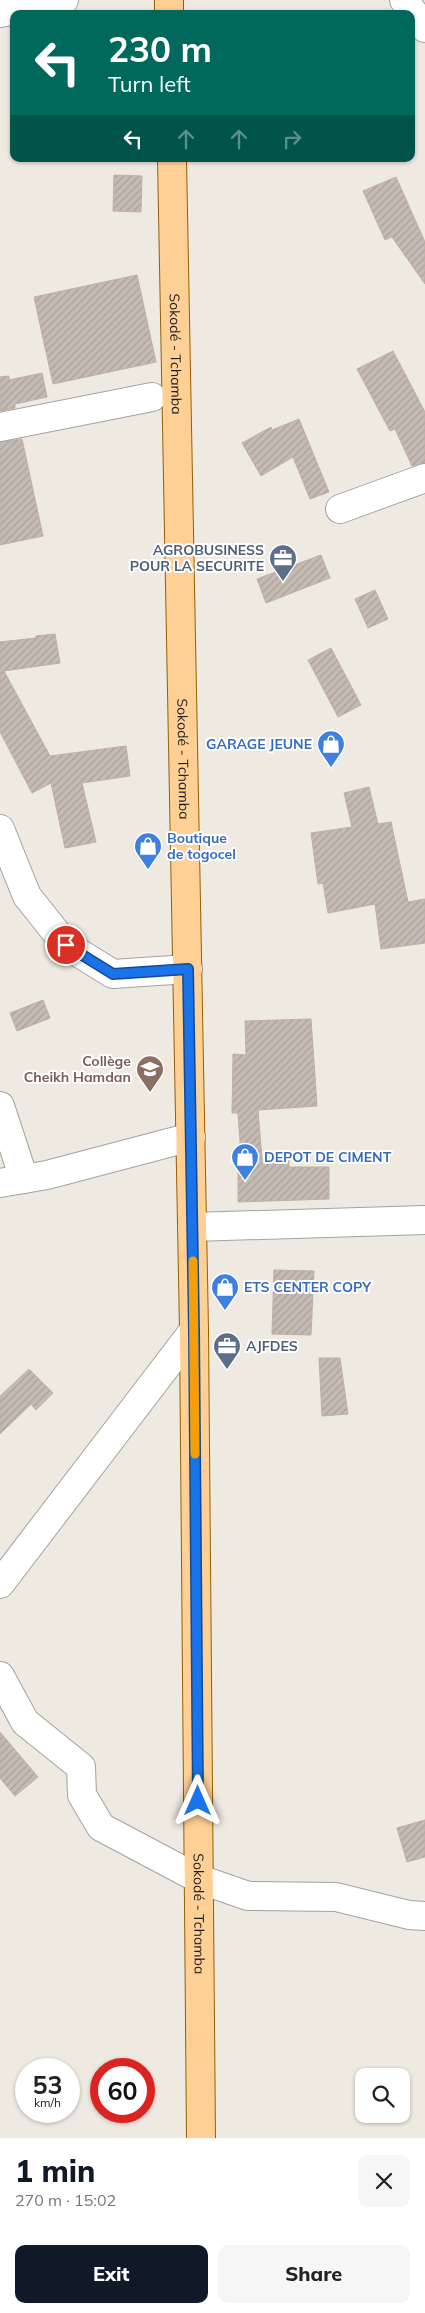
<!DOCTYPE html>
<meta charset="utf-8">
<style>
:root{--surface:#fff;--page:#f6f6f6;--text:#222;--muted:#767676;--accent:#111827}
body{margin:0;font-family:Mulish,sans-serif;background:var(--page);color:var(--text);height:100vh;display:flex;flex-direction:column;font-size:19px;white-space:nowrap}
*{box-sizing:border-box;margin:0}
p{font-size:16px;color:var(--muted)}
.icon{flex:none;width:28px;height:28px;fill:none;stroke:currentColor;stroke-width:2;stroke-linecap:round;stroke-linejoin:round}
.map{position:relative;height:2138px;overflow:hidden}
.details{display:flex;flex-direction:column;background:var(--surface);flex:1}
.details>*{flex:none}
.hud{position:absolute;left:10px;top:10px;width:405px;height:152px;border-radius:10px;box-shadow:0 1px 4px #0004;background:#00695c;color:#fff;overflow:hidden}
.fabs{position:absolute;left:355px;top:2068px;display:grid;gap:10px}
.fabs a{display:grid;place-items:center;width:55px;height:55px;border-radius:10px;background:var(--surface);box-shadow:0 1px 4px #0004;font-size:25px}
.speed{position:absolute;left:15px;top:2058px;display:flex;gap:10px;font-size:25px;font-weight:700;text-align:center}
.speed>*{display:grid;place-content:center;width:65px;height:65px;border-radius:50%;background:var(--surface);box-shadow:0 1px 4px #0004;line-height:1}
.speed small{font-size:12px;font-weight:400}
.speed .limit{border:8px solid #d22;background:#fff;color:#111}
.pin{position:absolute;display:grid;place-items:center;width:42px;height:42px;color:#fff;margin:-21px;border:2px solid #fff;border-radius:50%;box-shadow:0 1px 5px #0007}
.me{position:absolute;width:55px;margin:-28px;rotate:0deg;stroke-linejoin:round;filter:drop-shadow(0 0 4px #0008)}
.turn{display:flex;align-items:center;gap:18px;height:105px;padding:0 15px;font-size:22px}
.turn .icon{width:65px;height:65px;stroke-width:2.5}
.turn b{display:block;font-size:35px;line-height:42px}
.lanes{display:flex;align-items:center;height:48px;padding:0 15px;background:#0003;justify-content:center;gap:25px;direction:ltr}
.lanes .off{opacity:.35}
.round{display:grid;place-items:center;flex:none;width:52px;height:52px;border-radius:10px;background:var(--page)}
.headline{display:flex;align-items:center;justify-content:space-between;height:85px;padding:0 15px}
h1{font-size:30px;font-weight:800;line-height:38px;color:var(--accent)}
.button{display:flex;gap:10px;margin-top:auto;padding:10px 15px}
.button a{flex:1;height:58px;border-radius:10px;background:var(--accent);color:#fff;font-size:20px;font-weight:800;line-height:58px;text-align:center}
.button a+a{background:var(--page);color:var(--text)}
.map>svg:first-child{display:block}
</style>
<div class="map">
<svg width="425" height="2138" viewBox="0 0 425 2138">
<defs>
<pattern id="building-hatch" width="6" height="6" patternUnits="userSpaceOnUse" patternTransform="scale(1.25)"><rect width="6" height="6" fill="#c5bbb4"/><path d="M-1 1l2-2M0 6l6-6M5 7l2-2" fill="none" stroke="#a9a09a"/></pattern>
</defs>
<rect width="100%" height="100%" fill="#eee9e1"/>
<g fill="url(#building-hatch)" stroke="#c0afa3">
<path d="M 114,175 L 142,176 L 141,212 L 113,211 Z"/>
<path d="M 396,177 L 425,242 L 425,284 L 392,237 L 385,240 L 363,191 Z"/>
<path d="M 137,275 L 156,362 L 53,384 L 34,297 Z"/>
<path d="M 393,351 L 425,412 L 425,463 L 412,466 L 395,429 L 390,431 L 357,369 Z"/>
<path d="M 42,373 L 47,397 L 15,404 L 15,408 L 0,411 L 0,377 L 9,376 L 9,380 Z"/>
<path d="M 299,419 L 329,492 L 310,499 L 293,457 L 261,476 L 242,443 L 271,427 L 272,430 Z"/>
<path d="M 22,439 L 43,536 L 0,545 L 0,442 Z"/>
<path d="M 321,555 L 330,578 L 266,603 L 257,579 Z"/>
<path d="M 375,590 L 388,619 L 368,628 L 355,599 Z"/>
<path d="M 55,634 L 60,663 L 4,671 L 50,756 L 126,746 L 130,776 L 82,783 L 96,842 L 65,848 L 51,783 L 32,793 L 0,732 L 0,642 L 36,638 L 36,636 Z"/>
<path d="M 331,648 L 361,705 L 338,717 L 308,660 Z"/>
<path d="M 369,787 L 378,824 L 391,822 L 408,902 L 425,899 L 425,943 L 381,949 L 375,904 L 328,913 L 323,883 L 318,884 L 311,833 L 352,827 L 344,793 Z"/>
<path d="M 43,1000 L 50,1018 L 17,1031 L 10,1013 Z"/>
<path d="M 311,1019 L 317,1106 L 258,1110 L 262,1159 L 289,1158 L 289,1167 L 329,1167 L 329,1199 L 238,1202 L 238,1156 L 241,1156 L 238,1113 L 232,1113 L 233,1054 L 246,1055 L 245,1021 Z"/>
<path d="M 274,1270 L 314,1271 L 311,1335 L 272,1334 Z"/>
<path d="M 319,1358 L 340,1358 L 348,1414 L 322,1416 Z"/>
<path d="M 29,1369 L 53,1393 L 36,1410 L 31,1404 L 0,1434 L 0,1396 Z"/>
<path d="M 0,1732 L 38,1777 L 15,1796 L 0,1778 Z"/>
<path d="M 425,1820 L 425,1857 L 407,1862 L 397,1828 Z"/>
</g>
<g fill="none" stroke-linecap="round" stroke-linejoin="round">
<g stroke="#a3a3a3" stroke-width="30">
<g id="street">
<path d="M 404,0 L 425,28"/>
<path d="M 0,13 L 64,0"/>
<path d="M 0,427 L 152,397"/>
<path d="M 340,509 L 425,478"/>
<path d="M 0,829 L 27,896 L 66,945 L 113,974 L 188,969"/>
<path d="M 0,1106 L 24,1179"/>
<path d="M 0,1183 L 47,1175 L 191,1137"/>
<path d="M 192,1227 L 425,1220"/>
<path d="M 0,1584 L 194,1330"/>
<path d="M 0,1676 L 25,1722 L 81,1767 L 82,1795 L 101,1827 L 199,1879 L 248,1896 L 336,1897 L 409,1915 L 425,1916"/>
</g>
</g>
<g stroke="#936100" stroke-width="30">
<g id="primary">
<path d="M 169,0 L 169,14"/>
<path id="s1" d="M 172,159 L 194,1330 L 201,2138"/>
</g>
</g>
<use href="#street" stroke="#fff" stroke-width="28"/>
<use href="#primary" stroke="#ffd095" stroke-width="28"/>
</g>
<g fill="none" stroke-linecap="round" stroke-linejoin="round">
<g stroke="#114b97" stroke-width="12">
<path id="route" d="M 66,945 L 113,974 L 188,969 L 194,1330 L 198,1801"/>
</g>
<use href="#route" stroke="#1a73e8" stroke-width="9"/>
<path stroke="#f59e0b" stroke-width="9" d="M 193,1261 L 195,1454"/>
</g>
<defs>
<g id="office-pin" transform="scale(1.4375)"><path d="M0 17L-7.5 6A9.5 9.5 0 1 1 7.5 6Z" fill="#5c6f8a" stroke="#fff"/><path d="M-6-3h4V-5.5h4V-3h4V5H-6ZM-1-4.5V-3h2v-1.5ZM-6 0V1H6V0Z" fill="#fff"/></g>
<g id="shop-pin" transform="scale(1.4375)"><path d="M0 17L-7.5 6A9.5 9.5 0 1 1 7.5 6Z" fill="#3f7fe0" stroke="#fff"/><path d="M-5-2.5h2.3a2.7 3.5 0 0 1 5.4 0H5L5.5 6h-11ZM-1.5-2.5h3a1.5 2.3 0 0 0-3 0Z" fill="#fff"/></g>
<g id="school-pin" transform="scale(1.4375)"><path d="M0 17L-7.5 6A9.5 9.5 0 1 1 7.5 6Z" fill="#8d6e63" stroke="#fff"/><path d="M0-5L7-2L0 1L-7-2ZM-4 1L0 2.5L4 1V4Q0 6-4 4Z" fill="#fff"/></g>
</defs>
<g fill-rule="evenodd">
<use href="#office-pin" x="283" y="558"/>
<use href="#shop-pin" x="331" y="744"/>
<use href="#shop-pin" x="148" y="846"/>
<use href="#school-pin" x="150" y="1069"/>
<use href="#shop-pin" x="245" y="1157"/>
<use href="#shop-pin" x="225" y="1287"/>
<use href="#office-pin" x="227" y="1346"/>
</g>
<g text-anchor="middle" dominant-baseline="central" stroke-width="4" stroke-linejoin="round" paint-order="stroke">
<g font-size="14" fill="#1c1c1c" stroke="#fff">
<text stroke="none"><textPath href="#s1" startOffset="195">Sokodé - Tchamba</textPath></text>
<text stroke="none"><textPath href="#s1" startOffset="600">Sokodé - Tchamba</textPath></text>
<text stroke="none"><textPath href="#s1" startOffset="1755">Sokodé - Tchamba</textPath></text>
</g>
<g font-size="14" font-weight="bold" fill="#4e5e75" stroke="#fff" text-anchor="end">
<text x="264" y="550">AGROBUSINESS<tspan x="264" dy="16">POUR LA SECURITE</tspan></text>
<text x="246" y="1346" text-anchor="start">AJFDES</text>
</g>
<g font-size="14" font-weight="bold" fill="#366cbe" stroke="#fff" text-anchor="start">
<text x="312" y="744" text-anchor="end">GARAGE JEUNE</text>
<text x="167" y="838">Boutique<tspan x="167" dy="16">de togocel</tspan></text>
<text x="264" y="1157">DEPOT DE CIMENT</text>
<text x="244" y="1287">ETS CENTER COPY</text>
</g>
<g font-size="14" font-weight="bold" fill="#785e54" stroke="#fff" text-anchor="end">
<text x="131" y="1061">Collège<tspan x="131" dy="16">Cheikh Hamdan</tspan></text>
</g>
</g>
</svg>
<div class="fabs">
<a><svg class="icon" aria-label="search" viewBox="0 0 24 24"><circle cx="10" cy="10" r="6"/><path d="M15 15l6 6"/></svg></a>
</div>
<div class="speed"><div>53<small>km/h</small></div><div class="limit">60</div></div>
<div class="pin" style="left:66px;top:945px;background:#d93025"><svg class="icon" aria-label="arrive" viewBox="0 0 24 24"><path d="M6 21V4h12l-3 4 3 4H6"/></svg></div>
<svg class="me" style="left:198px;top:1801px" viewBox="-20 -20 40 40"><path d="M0-17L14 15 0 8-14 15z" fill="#1a73e8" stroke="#fff" stroke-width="4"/></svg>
<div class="hud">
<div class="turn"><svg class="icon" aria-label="left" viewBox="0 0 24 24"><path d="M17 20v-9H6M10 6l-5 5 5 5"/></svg><div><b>230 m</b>Turn left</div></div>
<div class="lanes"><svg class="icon" aria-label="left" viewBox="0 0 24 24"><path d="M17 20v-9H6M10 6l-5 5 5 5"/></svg><svg class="icon off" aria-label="ahead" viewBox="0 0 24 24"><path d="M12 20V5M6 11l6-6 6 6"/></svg><svg class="icon off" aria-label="ahead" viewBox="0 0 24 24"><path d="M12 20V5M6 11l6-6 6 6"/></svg><svg class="icon off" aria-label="right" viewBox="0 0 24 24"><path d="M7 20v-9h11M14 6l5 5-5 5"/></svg></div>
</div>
</div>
<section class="details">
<div class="headline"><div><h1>1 min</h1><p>270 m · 15:02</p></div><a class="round"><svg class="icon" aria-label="close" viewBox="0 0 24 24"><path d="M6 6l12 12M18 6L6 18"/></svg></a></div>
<div class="button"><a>Exit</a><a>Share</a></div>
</section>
